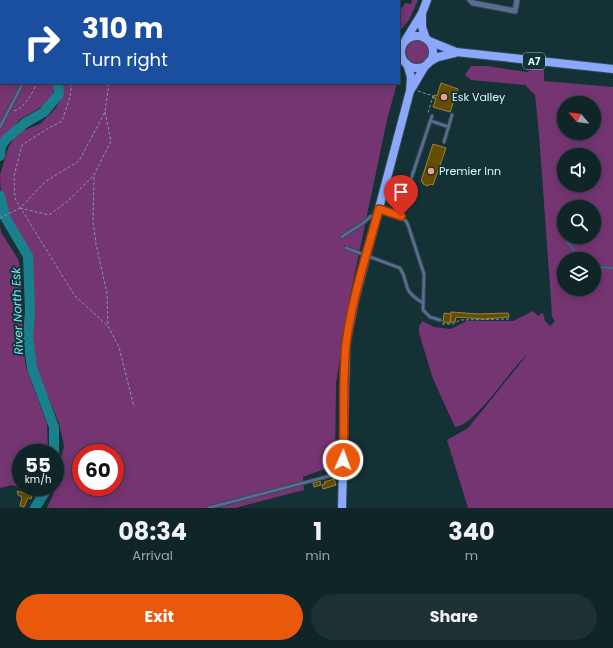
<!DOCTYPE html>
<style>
:root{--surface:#0f2528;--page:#1d3134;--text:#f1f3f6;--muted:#9ba5a8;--line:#2f4245;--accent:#ea580c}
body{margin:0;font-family:Poppins,sans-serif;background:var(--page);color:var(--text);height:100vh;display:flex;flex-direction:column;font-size:15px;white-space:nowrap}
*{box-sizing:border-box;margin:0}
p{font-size:13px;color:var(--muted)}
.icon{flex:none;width:22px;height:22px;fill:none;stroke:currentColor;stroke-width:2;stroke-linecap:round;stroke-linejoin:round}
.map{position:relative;height:508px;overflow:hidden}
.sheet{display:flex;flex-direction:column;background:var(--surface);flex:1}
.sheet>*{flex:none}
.banner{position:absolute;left:0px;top:0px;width:400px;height:84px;box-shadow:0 2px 10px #0003,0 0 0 1px var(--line);background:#1a4fa0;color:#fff;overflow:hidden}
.needle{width:26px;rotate:299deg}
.buttons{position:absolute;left:557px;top:96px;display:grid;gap:8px}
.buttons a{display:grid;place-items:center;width:44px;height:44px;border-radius:50%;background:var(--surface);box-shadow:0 2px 10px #0003,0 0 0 1px var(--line);font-size:20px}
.speed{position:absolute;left:12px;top:444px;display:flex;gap:8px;font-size:20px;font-weight:700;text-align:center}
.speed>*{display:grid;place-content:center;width:52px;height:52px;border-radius:50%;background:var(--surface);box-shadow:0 2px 10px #0003,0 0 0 1px var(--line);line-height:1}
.speed small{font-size:10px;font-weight:400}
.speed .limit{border:6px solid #d22;background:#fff;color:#111}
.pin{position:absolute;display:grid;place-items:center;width:34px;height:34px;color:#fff;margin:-41px -17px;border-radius:50% 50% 50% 0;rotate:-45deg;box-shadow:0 0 4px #0007}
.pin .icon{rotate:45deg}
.me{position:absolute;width:44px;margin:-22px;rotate:2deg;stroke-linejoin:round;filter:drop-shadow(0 0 3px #0008)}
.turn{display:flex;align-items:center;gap:14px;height:84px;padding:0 16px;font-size:18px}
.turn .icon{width:52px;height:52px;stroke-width:2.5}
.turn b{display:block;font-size:28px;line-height:34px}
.eta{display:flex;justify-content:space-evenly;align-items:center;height:68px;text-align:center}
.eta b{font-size:24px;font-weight:700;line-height:28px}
.button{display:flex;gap:8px;margin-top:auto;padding:8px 16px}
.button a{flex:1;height:46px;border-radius:24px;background:var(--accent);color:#fff;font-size:16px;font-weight:700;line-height:46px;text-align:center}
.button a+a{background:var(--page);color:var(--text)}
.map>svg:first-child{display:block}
</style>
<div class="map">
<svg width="613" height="508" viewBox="0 0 613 508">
<rect width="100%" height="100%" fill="#143136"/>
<g fill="#753573" fill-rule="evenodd">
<path d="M 0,0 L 65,0 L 1,1 L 1,83 L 56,83 L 56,85 L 48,103 L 19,120 L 0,144 Z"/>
<path d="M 412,0 L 418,0 L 409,20 L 399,32 L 399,12 L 405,3 L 411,4 Z"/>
<circle cx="417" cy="51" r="12"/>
<path d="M 471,66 L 487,66 L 527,72 L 535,68 L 544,69 L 544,81 L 613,87 L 613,508 L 468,508 L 447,440 L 468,428 L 527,355 C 509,370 476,425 455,427 L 433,379 L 419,333 L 419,326 L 423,321 L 434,327 L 451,329 L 467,321 L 513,321 L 533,311 L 538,316 L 543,313 L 545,321 L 550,326 L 555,321 L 552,317 L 551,300 L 539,134 L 535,95 L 525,85 L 471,80 L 465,75 ZM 564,103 L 594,103 L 594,133 L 564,133 ZM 564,155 L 594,155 L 594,185 L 564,185 ZM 564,207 L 594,207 L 594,237 L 564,237 ZM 564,259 L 594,259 L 594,289 L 564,289 Z"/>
<path d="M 62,83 L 397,83 L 387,120 L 350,296 L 336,383 L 335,465 L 303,477 L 304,490 L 235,508 L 47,508 L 57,486 L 55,485 L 64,446 L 59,423 L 35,366 L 31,339 L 33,289 L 31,255 L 8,216 L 1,195 L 0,175 L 8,148 L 17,133 L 40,124 L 56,108 L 62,96 ZM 81,453 L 115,453 L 115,487 L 81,487 Z"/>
<path d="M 0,227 L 1,232 L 18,259 L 21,272 L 23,347 L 26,367 L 47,424 L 48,453 L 21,453 L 21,487 L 42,487 L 40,496 L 12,485 L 0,488 Z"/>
</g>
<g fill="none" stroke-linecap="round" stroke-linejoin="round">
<g stroke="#1b808e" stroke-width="1.5">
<path d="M 567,242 L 582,259"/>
<path d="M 594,267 L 613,268"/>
</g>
<g stroke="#1b808e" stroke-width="10">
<path d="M 70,1 L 70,0"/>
<path d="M 0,156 L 1,146 L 6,139 L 25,123 L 44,112 L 59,94 L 58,83"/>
<path d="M 0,196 L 5,217 L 28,256 L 30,311 L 28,337 L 32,368 L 54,427 L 54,453"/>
<path d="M 35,508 L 48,487"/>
</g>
</g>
<g fill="#654d00" stroke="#9b8240">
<path d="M 441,83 L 458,89 L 450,112 L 433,107 L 436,99 L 433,98 L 434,95 L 437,96 Z"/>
<path d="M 433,144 L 446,148 L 433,185 L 429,184 L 428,186 L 423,184 L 423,182 L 421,181 Z"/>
<path d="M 451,312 L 479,314 L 508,313 L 509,317 L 484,319 L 456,317 L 455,322 L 450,322 Z"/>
<path d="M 444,313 L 451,314 L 450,323 L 443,322 Z"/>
<path d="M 334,479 L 336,485 L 323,489 L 322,485 L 325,484 L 324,482 Z"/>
<path d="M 320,481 L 321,485 L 314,487 L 313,483 Z"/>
<path d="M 17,491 L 32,495 L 31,499 L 28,498 L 24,507 L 20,506 L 22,497 L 18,495 Z"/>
</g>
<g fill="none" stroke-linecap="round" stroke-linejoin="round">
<g stroke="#2f4d52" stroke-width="4.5">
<g id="service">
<path d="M 50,1 L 50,0"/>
<path d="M 431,121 L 449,127"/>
<path d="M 0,127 L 23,83"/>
<path d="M 444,142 L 452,115"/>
<path d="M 380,209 L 395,213 L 406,194 L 432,116"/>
<path d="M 395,213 L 406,221 L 408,225 L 424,274 L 423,310 L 430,317 L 440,320"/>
<path d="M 342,237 C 353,228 361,227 371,216 L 374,217"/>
<path d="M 346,248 L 400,268 C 411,285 399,288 423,303"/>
<path d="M 208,508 L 341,473"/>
</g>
</g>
<g stroke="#2f4d52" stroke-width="7">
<g id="minor">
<path d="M 275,0 L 279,1"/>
<path d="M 470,0 L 473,3 L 515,11 L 517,0"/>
<path d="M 361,1 L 362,0"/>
</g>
</g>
<g stroke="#2f4d52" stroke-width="10">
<g id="primary">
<path d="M 105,0 L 107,1"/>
<path d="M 422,14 L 422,27 L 426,39"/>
<circle cx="417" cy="52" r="16"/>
<path d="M 406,39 L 422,13 L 427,0"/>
<path d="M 429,41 L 456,52 L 613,69"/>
<path d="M 429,62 L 438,57 L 455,53"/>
<path d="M 412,88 L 425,66"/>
<path d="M 342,508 L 346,344 L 355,299 L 410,91 L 411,77 L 407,64"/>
</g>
</g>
<g stroke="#7c9ca2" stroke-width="1" stroke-dasharray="3 2" stroke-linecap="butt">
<path d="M 172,0 L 173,1"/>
<path d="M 128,1 L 128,0"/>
<path d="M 298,1 L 299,0"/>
<path d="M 72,83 L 70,97 L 62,121 L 47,129 L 22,145 L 14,176 L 15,199 L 75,296 L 108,326"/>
<path d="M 418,91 L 433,96 L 428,113"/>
<path d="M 14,111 C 25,108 32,93 37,83"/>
<path d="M 105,112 L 111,141 L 94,175 L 93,220 L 96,244 L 107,293 L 108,326 L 119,347 L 134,407"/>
<path d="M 20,208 L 49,215 L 68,201 L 93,176"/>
<path d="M 0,218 L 20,208 L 46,181 L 79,161 L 105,112 L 109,83"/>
<path d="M 442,324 L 453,324 L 460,320 L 510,319"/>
</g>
<use href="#service" stroke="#5c6b94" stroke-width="2.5"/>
<use href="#minor" stroke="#5c6b94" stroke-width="5"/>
<use href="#primary" stroke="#8ba8fc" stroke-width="8"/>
</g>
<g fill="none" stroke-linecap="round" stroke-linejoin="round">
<g stroke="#983908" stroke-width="10">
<path id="route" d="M 343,460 C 345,422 342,383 346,344 C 352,298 367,253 379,209 L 401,216"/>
</g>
<use href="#route" stroke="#ea580c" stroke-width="7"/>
</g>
<g fill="#f59c90" stroke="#143136" stroke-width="1.5">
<circle cx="444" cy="97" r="4"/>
<circle cx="431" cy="171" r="4"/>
</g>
<g text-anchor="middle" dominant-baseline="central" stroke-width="4" stroke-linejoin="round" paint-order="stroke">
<rect fill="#143136" stroke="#9cbdc3" stroke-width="1" x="523" y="53" width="22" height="16" rx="3"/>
<g font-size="10" font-weight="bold" fill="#d7f9ff">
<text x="534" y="61">A7</text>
</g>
<g font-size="11" fill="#d7f9ff" stroke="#143136" text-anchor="start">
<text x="452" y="97">Esk Valley</text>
<text x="439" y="171">Premier Inn</text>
</g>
<g font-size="12" font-style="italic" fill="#71e3f5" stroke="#143136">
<text transform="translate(17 311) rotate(-92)">River North Esk</text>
</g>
</g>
</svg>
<div class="buttons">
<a><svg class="needle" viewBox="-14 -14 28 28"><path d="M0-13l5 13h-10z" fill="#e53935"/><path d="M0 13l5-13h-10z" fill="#9ba5a8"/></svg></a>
<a><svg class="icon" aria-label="sound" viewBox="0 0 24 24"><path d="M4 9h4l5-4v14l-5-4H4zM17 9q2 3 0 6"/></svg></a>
<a><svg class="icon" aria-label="search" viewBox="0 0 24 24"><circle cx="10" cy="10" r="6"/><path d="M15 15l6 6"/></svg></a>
<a><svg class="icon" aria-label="layers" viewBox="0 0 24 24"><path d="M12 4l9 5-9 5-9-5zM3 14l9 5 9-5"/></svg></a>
</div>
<div class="speed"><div>55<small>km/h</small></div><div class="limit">60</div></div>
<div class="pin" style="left:401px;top:216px;background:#d93025"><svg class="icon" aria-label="arrive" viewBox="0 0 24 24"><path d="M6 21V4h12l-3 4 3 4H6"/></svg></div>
<svg class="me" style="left:343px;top:460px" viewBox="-20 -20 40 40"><circle r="17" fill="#ea580c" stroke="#fff" stroke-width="3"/><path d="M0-11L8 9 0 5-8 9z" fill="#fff"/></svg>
<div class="banner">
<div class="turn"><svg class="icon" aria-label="right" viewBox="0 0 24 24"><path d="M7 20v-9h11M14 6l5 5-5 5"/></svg><div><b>310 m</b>Turn right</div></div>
</div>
</div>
<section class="sheet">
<div class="eta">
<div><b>08:34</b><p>Arrival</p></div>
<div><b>1</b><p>min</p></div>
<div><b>340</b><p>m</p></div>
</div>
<div class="button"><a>Exit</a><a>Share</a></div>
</section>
